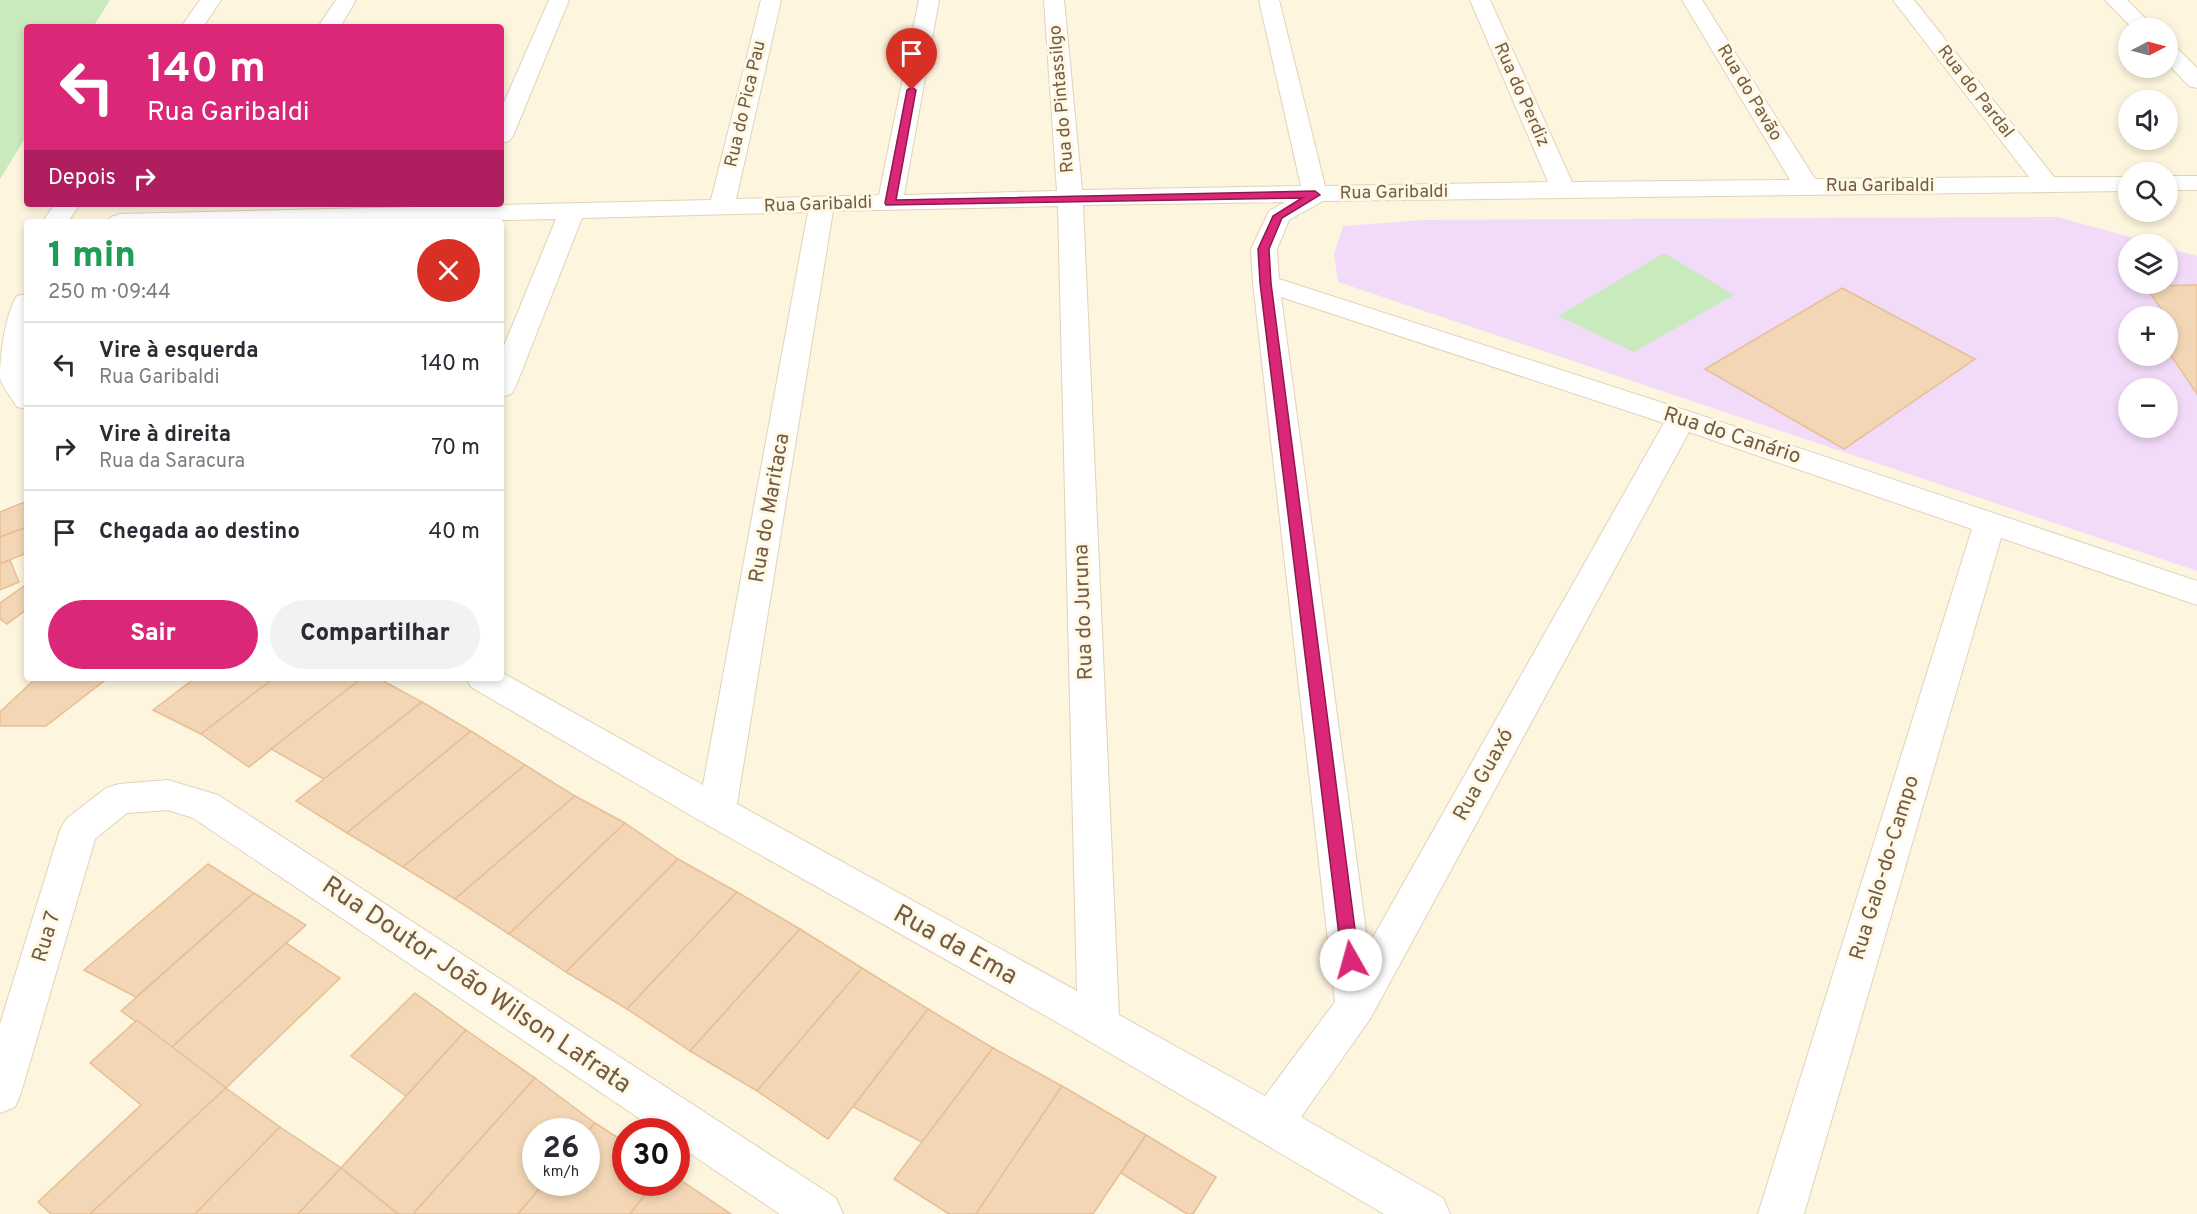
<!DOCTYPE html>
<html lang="pt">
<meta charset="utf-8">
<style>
:root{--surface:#fff;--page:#f2f2f3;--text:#2b2b33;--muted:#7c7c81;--line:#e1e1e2;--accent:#db2777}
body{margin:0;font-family:Overpass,sans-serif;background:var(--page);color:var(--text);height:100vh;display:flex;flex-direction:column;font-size:22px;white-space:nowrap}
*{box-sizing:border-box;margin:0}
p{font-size:20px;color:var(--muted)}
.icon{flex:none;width:33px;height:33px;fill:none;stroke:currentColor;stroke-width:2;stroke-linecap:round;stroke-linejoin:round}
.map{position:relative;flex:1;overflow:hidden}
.details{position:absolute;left:24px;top:219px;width:480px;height:462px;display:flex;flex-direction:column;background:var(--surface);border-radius:6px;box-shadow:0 3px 9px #0003}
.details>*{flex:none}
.banner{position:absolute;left:24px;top:24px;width:480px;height:183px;border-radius:6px;box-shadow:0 3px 9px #0003;background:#db2777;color:#fff;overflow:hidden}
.needle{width:39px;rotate:84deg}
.tools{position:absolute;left:2118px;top:18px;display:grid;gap:12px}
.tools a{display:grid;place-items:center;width:60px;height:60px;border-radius:50%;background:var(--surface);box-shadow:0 3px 9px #0003;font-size:30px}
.speed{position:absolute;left:522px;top:1118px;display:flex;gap:12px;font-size:30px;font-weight:700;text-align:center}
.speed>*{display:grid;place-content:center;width:78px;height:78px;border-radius:50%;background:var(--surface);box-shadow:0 3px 9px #0003;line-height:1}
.speed small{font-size:15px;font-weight:400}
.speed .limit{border:9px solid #d22;background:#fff;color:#111}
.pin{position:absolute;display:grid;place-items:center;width:51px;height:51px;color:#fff;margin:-62px -26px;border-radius:50% 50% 50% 0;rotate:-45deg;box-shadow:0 0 6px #0007}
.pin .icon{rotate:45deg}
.me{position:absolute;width:66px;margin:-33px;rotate:353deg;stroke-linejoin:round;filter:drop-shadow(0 0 4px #0008)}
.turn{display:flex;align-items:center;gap:21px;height:126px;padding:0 24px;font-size:27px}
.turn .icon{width:78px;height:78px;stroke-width:2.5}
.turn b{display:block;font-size:42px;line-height:51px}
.then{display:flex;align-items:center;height:57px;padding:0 24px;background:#0003;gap:12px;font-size:22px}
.round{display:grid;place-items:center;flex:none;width:63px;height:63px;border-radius:32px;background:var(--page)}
.headline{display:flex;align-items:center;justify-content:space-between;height:102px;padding:0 24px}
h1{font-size:36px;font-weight:800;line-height:45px;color:#1e9e55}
.primary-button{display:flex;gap:12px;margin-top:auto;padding:12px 24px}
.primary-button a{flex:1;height:69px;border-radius:36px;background:var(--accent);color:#fff;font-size:24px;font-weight:800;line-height:69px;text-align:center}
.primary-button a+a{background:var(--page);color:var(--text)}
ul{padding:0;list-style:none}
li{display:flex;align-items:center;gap:18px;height:84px;padding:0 24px;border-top:2px solid var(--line)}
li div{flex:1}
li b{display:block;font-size:22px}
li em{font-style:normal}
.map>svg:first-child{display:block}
</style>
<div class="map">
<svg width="2197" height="1214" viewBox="0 0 2197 1214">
<rect width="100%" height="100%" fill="#fdf5de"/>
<path fill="#f2dbf9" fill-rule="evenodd" d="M 2058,217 L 2155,244 L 2128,244 L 2128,284 L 2168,284 L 2168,248 L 2197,256 L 2197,571 L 1338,282 L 1334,254 L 1343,226 L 1424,220 ZM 2128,316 L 2168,316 L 2168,356 L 2128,356 ZM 2128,388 L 2168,388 L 2168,428 L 2128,428 Z"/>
<g fill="#c9eabd">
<path d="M 0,0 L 110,0 L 93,27 L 27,27 L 27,135 L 0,179 Z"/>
<path d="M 1664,253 L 1734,295 L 1634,352 L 1558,316 Z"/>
</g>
<g fill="#f3d6b5" stroke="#e6bf95" stroke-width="1.5">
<path d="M 2197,285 L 2197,394 L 2168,351 L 2168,324 L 2172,324 L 2145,286 Z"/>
<path d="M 1842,288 L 1975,359 L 1844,449 L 1705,369 Z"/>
<path d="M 27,501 L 27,527 L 0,537 L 0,512 Z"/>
<path d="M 27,527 L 27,553 L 0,564 L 0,537 Z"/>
<path d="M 10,560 L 19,582 L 0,590 L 0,564 Z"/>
<path d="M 27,584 L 27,609 L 7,624 L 0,619 L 0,603 Z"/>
<path d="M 36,678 L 108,678 L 46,726 L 0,726 L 0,712 Z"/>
<path d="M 195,678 L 274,678 L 201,734 L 153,710 Z"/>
<path d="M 274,678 L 362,678 L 249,767 L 201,734 Z"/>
<path d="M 362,678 L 378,678 L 422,702 L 324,779 L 271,749 Z"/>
<path d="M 422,702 L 471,731 L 347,833 L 296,801 Z"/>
<path d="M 471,731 L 525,765 L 403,867 L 347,833 Z"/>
<path d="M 525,765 L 575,796 L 455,899 L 403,867 Z"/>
<path d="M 575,796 L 625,823 L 509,934 L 455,899 Z"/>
<path d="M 625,823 L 678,859 L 566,972 L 509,934 Z"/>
<path d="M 678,859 L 737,892 L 627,1009 L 566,972 Z"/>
<path d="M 208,864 L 254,893 L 136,997 L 84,970 Z"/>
<path d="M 737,892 L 800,929 L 690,1051 L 627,1009 Z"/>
<path d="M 254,893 L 306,925 L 172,1047 L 121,1011 Z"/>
<path d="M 800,929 L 862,968 L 757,1091 L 690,1051 Z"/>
<path d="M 286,943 L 340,978 L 226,1088 L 172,1047 Z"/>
<path d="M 862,968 L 928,1009 L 828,1139 L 757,1091 Z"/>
<path d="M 415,993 L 466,1030 L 406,1096 L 351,1056 Z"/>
<path d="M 928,1009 L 993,1048 L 922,1142 L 853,1107 Z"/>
<path d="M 137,1020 L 226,1088 L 90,1214 L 51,1214 L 38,1202 L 141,1105 L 90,1063 Z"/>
<path d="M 466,1030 L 535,1078 L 413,1214 L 398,1214 L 341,1168 Z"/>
<path d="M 993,1048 L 1062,1086 L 976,1214 L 949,1214 L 894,1179 Z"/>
<path d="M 535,1078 L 595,1123 L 586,1133 L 536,1131 L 536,1182 L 545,1182 L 518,1214 L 413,1214 Z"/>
<path d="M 1062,1086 L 1146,1135 L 1093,1214 L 976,1214 Z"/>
<path d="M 226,1088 L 280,1127 L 195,1214 L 90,1214 Z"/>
<path d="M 595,1123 L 626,1143 L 626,1182 L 655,1182 L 630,1214 L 518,1214 L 545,1182 L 586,1182 L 586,1133 Z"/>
<path d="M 280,1127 L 341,1168 L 298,1214 L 195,1214 Z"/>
<path d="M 1146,1135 L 1216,1177 L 1193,1214 L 1187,1214 L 1121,1173 Z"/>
<path d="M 341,1168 L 398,1214 L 298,1214 Z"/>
<path d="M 676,1177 L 731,1214 L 630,1214 L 655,1182 L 676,1182 Z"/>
</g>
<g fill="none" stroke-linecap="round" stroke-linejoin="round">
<g stroke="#e1d2ba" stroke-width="2">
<g id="minor">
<path d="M 200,0 L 221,0 L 203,27 L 181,27 Z"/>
<path d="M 336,0 L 356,0 L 340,27 L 318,27 Z"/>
<path d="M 549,0 L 569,0 L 513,136 L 509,141 L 501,143 L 501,109 Z"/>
<path d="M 761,0 L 781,0 L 736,199 L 879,195 L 919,0 L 939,0 L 904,195 L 1057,191 L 1044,0 L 1064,0 L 1082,190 L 1301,186 L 1259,0 L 1279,0 L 1325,186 L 1548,182 L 1470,0 L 1490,0 L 1572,182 L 1790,180 L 1682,0 L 1702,0 L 1815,179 L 2029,177 L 1893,0 L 1914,0 L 2054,177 L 2128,177 L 2128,191 L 1323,201 L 1289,220 L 1277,249 L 1279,279 L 1691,412 L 2197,581 L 2197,605 L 2001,538 L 1804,1214 L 1758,1214 L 1972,529 L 1689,432 L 1370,1019 L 1301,1117 L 1443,1198 L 1450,1214 L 1384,1214 L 1060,1024 L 704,823 L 471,687 L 466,678 L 501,678 L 501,672 L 703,785 L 808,212 L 582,218 L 515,388 L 511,394 L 501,397 L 501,353 L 556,219 L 419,222 L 107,222 L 111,217 L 120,214 L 711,200 ZM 1285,202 L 1269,211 L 1251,249 L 1253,283 L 1335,1002 L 1265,1096 L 1119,1015 L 1083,205 ZM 1058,206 L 1077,991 L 737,804 L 833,211 ZM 1281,297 L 1664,423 L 1368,946 Z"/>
<path d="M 2105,0 L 2127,0 L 2155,28 L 2132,28 Z"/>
<path d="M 2168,45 L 2176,47 L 2197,68 L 2197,88 L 2189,86 L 2168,64 Z"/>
<rect x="2168" y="176" width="29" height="14"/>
<path d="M 55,204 L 80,204 L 68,222 L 42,222 Z"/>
<path d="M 27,294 L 27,409 L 17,407 C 12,398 2,387 0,378 C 0,356 5,314 17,296 Z"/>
<path d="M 168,780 L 218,795 L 836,1198 L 843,1214 L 780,1214 L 676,1144 L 676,1131 L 658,1131 L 193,818 L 168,810 L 127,813 L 95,839 L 21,1093 L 15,1107 L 0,1113 L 0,1024 L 60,830 L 66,819 L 106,788 L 119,784 Z"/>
</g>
</g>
<use href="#minor" fill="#fff" fill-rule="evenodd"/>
</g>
<path fill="#db2777" stroke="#8e194d" stroke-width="1.5" d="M 912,87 L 916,90 L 896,200 L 1315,191 L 1320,195 L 1282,218 L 1269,249 L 1271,283 L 1359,960 L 1356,965 L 1351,967 L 1345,965 L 1342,960 L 1260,283 L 1258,249 L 1273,216 L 1302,198 L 886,205 L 885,203 L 907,90 Z"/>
<g text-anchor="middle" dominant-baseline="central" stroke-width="6" stroke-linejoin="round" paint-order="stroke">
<g font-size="18" fill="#735c46" stroke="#fff8e5">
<text transform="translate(1975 92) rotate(52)">Rua do Pardal</text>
<text transform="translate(1749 93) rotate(59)">Rua do Pavão</text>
<text transform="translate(1521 95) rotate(66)">Rua do Perdiz</text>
<text transform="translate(1062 99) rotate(-95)">Rua do Pintassilgo</text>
<text transform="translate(746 104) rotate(-77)">Rua do Pica Pau</text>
<text x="1880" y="186">Rua Garibaldi</text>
<text transform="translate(1394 193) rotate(-1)">Rua Garibaldi</text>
<text transform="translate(818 205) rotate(-2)">Rua Garibaldi</text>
</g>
<g font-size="21" fill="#735c46" stroke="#fff8e5">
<text transform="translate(1732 436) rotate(18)">Rua do Canário</text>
<text transform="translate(770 508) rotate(-80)">Rua do Maritaca</text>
<text transform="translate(1084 612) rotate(-92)">Rua do Juruna</text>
<text transform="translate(1484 775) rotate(-61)">Rua Guaxó</text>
<text transform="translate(1885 868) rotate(-73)">Rua Galo-do-Campo</text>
<text transform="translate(47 937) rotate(-73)">Rua 7</text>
</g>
<g font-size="26" fill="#735c46" stroke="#fff8e5">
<text transform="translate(955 946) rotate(29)">Rua da Ema</text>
<text transform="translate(476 986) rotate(34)">Rua Doutor João Wilson Lafrata</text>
</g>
</g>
</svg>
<div class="tools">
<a><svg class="needle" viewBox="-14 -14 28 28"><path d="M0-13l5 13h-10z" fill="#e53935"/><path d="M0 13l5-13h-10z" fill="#7c7c81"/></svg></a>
<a><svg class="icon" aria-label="sound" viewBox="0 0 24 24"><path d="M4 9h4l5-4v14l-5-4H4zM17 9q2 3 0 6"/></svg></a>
<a><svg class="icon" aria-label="search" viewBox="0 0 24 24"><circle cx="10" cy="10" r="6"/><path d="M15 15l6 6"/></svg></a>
<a><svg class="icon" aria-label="layers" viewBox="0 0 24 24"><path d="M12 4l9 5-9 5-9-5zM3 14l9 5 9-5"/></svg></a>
<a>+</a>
<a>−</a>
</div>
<div class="speed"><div>26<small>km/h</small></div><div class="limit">30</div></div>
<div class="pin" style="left:912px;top:90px;background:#d93025"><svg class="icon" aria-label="arrive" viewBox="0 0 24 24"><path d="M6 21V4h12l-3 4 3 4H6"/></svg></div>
<svg class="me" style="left:1351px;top:960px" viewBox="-20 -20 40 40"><circle r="19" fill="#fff"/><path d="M0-13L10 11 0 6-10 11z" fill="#db2777"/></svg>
<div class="banner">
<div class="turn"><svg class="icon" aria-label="left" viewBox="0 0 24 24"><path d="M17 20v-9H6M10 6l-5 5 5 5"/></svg><div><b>140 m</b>Rua Garibaldi</div></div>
<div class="then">Depois<svg class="icon" aria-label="right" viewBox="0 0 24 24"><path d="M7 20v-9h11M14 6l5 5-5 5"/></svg></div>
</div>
<section class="details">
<div class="headline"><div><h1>1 min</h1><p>250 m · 09:44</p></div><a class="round" style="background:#d93025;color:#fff"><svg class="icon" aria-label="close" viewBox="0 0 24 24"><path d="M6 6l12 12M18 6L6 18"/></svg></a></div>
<ul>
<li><svg class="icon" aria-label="left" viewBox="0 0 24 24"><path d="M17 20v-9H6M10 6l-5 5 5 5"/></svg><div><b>Vire à esquerda</b><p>Rua Garibaldi</p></div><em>140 m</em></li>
<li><svg class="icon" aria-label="right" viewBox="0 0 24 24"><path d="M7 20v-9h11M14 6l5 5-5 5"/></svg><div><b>Vire à direita</b><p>Rua da Saracura</p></div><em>70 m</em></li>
<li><svg class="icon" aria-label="arrive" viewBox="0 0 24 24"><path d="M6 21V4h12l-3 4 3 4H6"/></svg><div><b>Chegada ao destino</b></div><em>40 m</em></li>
</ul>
<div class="primary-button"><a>Sair</a><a>Compartilhar</a></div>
</section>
</div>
